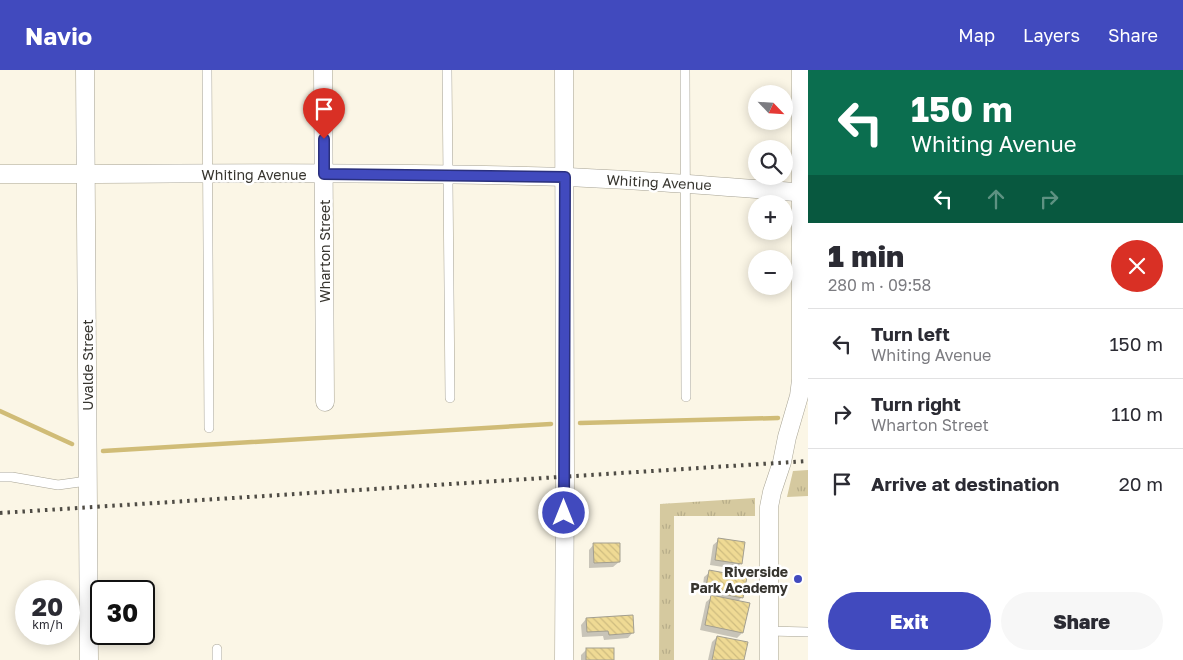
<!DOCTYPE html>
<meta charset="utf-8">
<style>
:root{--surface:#fff;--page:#f7f7f7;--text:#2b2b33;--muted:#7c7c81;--line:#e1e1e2;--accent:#414abe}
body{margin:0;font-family:"Golos Text",sans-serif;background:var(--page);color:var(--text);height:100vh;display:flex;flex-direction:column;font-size:19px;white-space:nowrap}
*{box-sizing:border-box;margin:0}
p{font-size:16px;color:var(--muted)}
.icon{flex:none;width:28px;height:28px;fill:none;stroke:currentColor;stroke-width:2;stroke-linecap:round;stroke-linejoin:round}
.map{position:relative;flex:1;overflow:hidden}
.details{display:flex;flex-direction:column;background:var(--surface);width:375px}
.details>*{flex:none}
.banner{background:#0b6e4f;color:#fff;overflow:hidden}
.needle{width:32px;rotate:115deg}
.fabs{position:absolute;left:748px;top:15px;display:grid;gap:10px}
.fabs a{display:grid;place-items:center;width:45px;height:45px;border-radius:50%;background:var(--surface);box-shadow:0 2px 12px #0003;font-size:25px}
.speed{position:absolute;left:15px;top:510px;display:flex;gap:10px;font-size:25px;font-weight:700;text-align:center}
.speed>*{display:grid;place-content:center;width:65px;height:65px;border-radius:50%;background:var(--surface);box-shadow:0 2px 12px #0003;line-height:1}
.speed small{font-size:12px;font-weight:400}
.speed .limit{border:2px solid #111;border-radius:8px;background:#fff;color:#111}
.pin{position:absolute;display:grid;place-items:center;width:42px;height:42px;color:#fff;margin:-51px -21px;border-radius:50% 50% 50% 0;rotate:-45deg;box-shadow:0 0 5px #0007}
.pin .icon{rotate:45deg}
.me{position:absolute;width:55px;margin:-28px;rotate:0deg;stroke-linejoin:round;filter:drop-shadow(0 0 4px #0008)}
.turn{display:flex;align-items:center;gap:18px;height:105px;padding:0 20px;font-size:22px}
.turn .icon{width:65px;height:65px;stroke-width:2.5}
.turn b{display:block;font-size:35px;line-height:42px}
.lanes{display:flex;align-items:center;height:48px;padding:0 20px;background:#0003;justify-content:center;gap:25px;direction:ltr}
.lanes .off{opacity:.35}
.round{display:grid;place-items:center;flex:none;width:52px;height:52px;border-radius:26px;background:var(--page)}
.overview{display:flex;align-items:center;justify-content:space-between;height:85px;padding:0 20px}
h1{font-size:30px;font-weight:800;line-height:38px}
.primary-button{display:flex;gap:10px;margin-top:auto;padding:10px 20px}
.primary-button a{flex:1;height:58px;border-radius:30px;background:var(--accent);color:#fff;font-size:20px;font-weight:800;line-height:58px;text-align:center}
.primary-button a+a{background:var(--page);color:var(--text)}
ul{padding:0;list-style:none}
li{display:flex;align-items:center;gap:15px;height:70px;padding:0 20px;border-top:1px solid var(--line)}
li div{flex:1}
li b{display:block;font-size:19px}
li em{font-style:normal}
header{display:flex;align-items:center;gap:30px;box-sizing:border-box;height:70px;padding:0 25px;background:var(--accent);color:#fff}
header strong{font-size:24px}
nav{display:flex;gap:28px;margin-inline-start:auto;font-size:18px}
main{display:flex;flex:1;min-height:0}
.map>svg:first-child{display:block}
</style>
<header>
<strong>Navio</strong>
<nav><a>Map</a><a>Layers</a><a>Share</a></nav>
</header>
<main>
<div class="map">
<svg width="808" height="590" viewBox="0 0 808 590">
<defs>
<pattern id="grass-tufts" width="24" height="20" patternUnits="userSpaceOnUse" patternTransform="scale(1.25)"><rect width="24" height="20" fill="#d5c99f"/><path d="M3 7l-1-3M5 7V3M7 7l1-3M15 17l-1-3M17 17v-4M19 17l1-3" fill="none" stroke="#b7ad89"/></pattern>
<pattern id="building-back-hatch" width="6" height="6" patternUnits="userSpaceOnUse" patternTransform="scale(1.25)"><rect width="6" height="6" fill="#efda94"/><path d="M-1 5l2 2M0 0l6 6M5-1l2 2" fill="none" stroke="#cebc80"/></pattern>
</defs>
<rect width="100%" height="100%" fill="#fbf6e6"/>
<g fill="url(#grass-tufts)">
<path d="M 808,400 L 808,426 L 787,427 L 793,401 Z"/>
<path d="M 755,428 L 755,446 L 674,446 L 674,590 L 659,590 L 660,434 Z"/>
</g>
<g fill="#0003">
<path d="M 719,470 L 741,493 L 736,499 L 710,495 L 713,475 Z"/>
<path d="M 594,474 L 619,492 L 613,497 L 589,498 L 589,480 Z"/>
<path d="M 710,502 L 742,527 L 737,532 L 742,563 L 737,568 L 700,560 L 706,532 L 712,527 L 713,524 L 702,522 L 704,507 Z"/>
<path d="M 586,549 L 633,562 L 628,568 L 604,570 L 603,566 L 582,567 L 581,555 Z"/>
<path d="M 717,567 L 743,590 L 708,590 L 712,572 Z"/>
<path d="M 587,579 L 612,590 L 581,590 L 581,585 Z"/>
</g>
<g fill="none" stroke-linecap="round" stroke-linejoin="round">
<g stroke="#d0bc77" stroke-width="4.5">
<path d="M 0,341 L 72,374"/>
<path d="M 580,353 L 778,348"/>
<path d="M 103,381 L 551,354"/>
</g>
</g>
<g fill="url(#building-back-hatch)" stroke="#a39f90">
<path d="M 718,468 L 745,472 L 742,494 L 715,490 Z"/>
<path d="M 593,473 L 620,473 L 620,492 L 594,493 Z"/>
<path d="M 709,500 L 747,507 L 743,528 L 717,523 L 717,519 L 706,517 Z"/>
<path d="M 711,525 L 750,533 L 743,563 L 705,555 Z"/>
<path d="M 633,545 L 634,563 L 609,565 L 608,561 L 587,562 L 586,548 Z"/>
<path d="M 717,566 L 748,572 L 744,590 L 712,590 Z"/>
<rect x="586" y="578" width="28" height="12"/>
</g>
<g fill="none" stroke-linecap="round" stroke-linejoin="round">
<g stroke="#a7a394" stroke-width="10">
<g id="lane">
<path d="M 207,0 L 209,358"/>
<path d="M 447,0 L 450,328"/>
<path d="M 685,0 L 686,327"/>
<path d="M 0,407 L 12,407 L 58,415 L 87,411"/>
<path d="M 769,561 L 808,562"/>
<path d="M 217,590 L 217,579"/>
</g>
</g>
<g stroke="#a7a394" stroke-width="19">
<g id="street">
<path d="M 85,0 L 89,590"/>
<path d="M 323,0 L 325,332"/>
<path d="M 564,0 L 565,406 L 564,590"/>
<path d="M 0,104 C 188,104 377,101 565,107 C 646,110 727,117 808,123"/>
<path d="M 769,590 L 769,437 L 772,422 L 782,392 L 787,367 L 799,326 L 801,310 L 801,0"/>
</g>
</g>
<use href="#lane" stroke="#fff" stroke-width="9"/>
<use href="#street" stroke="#fff" stroke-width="18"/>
<path stroke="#4f4c45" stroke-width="4" stroke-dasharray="2.5 5" stroke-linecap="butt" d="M 0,443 L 808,391"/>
</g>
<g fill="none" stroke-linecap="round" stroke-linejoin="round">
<g stroke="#2a307c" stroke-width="12">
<path id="route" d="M 324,69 L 324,104 L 565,107 L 564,443"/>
</g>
<use href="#route" stroke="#414abe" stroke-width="9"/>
</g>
<circle fill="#414abe" stroke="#fff" stroke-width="2" cx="798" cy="509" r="5"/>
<g text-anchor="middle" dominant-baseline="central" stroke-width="5" stroke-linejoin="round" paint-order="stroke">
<g font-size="14" fill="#37352f" stroke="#fff">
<text x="254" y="104">Whiting Avenue</text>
<text transform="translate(659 112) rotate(3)">Whiting Avenue</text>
<text transform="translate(324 181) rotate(-90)">Wharton Street</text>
<text transform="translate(87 295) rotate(-90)">Uvalde Street</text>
</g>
<g font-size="14" font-weight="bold" fill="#37352f" stroke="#fff" text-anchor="end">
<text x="788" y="501">Riverside<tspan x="788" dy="16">Park Academy</tspan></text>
</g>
</g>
</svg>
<div class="fabs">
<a><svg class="needle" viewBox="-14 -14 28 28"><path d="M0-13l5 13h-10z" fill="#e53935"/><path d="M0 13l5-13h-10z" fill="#7c7c81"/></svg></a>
<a><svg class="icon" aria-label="search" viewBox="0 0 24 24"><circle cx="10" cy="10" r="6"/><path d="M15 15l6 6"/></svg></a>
<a>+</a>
<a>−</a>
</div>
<div class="speed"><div>20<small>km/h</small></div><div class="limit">30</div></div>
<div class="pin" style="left:324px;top:69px;background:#d93025"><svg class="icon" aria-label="arrive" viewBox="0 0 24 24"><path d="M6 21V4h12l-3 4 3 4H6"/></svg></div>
<svg class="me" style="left:564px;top:443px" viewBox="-20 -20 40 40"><circle r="17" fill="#414abe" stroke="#fff" stroke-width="3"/><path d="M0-11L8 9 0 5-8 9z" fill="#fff"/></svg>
</div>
<section class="details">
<div class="banner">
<div class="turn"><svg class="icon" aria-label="left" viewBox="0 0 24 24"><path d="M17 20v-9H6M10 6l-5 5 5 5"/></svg><div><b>150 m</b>Whiting Avenue</div></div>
<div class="lanes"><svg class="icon" aria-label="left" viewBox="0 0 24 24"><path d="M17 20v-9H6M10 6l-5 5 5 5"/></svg><svg class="icon off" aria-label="ahead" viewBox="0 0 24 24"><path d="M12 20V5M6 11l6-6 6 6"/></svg><svg class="icon off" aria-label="right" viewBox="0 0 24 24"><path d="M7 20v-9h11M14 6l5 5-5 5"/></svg></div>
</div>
<div class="overview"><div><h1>1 min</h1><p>280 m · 09:58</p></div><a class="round" style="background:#d93025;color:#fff"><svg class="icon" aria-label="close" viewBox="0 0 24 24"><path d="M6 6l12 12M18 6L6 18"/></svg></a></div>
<ul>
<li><svg class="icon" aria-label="left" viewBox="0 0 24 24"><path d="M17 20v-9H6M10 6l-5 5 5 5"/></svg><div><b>Turn left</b><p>Whiting Avenue</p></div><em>150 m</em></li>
<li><svg class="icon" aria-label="right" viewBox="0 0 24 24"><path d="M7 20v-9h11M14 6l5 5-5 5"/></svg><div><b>Turn right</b><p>Wharton Street</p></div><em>110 m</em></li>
<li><svg class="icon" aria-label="arrive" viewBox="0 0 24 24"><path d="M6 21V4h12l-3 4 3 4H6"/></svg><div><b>Arrive at destination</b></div><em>20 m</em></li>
</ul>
<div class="primary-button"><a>Exit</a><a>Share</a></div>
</section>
</main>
